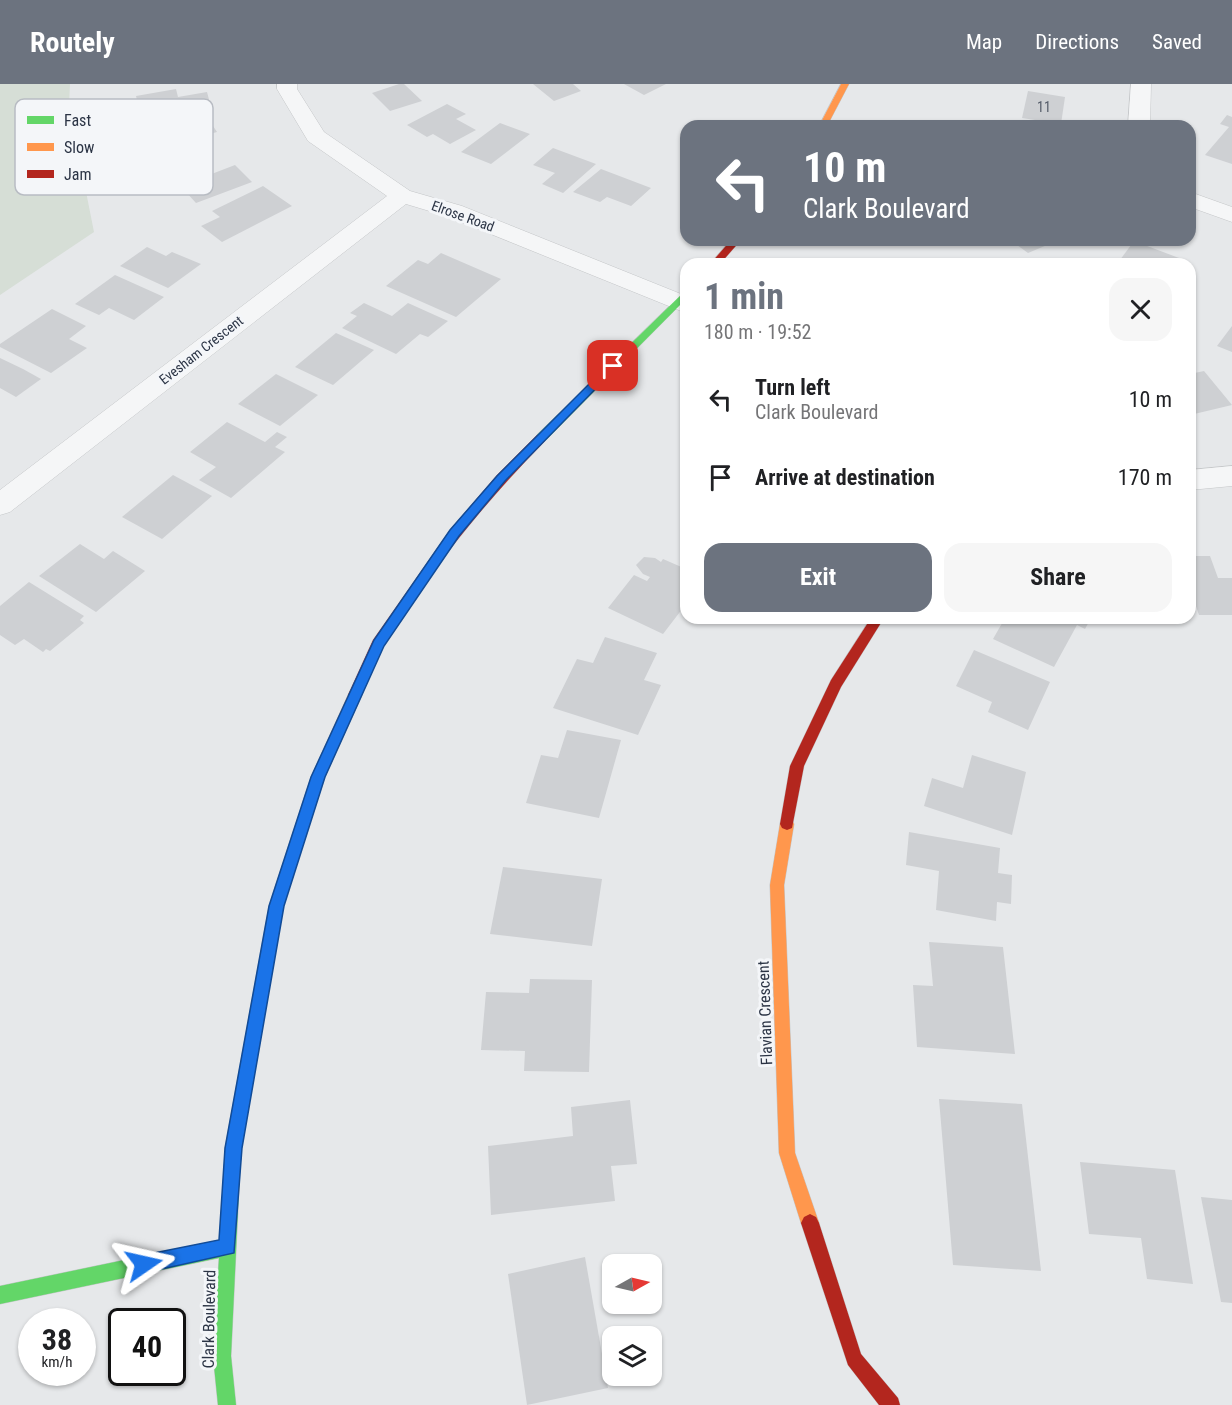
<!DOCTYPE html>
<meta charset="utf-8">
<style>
:root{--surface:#fff;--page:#f6f6f6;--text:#202124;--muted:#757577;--accent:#6c737f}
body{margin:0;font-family:"Roboto Condensed",sans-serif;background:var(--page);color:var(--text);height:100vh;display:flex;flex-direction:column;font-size:22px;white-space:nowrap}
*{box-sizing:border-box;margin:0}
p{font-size:20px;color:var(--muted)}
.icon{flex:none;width:33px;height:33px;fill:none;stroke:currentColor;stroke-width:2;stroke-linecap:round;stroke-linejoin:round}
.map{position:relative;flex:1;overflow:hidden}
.drawer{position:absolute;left:680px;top:174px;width:516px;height:366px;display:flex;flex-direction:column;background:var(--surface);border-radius:18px;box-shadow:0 2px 4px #0004}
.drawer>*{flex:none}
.banner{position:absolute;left:680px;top:36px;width:516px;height:126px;border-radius:18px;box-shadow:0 2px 4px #0004;background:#6c737f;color:#fff;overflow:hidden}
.needle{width:39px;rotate:82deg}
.tools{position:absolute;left:602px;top:1170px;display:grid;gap:12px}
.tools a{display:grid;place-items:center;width:60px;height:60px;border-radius:12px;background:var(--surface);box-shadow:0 2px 4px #0004;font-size:30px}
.speed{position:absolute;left:18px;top:1224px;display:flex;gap:12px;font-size:30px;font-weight:700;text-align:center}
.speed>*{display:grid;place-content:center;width:78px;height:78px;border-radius:50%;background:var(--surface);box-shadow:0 2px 4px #0004;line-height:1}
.speed small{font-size:15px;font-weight:400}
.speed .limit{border:3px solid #111;border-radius:9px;background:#fff;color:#111}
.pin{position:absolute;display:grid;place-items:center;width:51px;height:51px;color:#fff;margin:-26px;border-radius:12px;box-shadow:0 3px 9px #0006}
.me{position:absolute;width:66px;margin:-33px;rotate:79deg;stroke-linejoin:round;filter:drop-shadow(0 0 4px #0008)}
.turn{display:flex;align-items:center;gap:21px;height:126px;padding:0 24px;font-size:27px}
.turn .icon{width:78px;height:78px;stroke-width:2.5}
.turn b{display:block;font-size:42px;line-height:51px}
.round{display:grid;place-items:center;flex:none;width:63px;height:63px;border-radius:18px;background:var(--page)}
.headline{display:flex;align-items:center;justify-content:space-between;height:102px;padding:0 24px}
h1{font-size:36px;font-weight:700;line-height:45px;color:var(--accent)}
.primary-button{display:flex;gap:12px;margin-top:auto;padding:12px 24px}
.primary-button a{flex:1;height:69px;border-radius:18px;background:var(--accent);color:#fff;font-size:24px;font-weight:700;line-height:69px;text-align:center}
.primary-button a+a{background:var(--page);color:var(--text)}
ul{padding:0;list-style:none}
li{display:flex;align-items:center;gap:18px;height:78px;padding:0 24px}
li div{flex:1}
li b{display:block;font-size:22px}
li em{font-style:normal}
header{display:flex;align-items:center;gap:36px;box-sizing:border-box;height:84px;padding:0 30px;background:var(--accent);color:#fff}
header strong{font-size:28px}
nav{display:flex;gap:33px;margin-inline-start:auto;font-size:21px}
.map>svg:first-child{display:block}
</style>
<header>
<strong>Routely</strong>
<nav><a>Map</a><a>Directions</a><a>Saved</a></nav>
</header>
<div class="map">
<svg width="1232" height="1321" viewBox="0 0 1232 1321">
<rect width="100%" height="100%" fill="#e6e8ea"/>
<path fill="#d6ded6" d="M 0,0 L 70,0 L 69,22 L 94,148 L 0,211 Z"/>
<g fill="#ced0d3">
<path d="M 399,0 L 404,0 L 422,17 L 390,27 L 372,9 Z"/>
<path d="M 533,0 L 573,0 L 581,7 L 554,17 Z"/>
<path d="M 624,0 L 666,0 L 644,11 Z"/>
<path d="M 176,5 L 178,13 L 207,8 L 212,27 L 149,39 L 144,23 L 139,24 L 136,12 Z"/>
<path d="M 1028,7 L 1065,13 L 1061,40 L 1022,34 Z"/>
<path d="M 447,20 L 466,30 L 456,35 L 476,46 L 450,60 L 433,50 L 427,53 L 407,41 Z"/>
<path d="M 1227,31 L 1232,33 L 1232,80 L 1205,71 L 1229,43 L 1220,40 Z"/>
<path d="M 209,36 L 217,48 L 195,54 L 204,68 L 169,78 L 152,51 Z"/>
<path d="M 993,36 L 1029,41 L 1029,42 L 992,42 Z"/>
<path d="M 500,39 L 530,50 L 491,80 L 461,68 Z"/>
<path d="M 553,64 L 596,80 L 563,109 L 542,100 L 555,89 L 533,81 Z"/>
<path d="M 235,81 L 252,98 L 196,119 L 175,96 L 204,85 L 209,91 Z"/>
<path d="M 601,85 L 651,104 L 631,122 L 607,113 L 600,118 L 573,108 Z"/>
<path d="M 263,102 L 292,122 L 222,158 L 201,142 L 220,133 L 212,127 Z"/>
<path d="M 1010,156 L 1048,156 L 1052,159 L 1028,169 Z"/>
<path d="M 1134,157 L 1179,174 L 1175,180 L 1117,180 Z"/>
<path d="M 147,163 L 166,172 L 172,168 L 201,180 L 168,204 L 120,182 Z"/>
<path d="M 441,169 L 501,195 L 456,233 L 386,202 L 418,176 L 428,180 Z"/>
<path d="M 115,191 L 164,213 L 134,236 L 109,224 L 99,231 L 75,220 Z"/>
<path d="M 364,219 L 392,232 L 408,219 L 448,237 L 428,253 L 420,250 L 396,270 L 342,244 L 357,232 L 350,229 Z"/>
<path d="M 52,225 L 86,242 L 69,255 L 87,264 L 51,289 L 0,263 L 0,260 Z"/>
<path d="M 1232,242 L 1232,268 L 1217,262 Z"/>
<path d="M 336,249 L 374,266 L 333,301 L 295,283 Z"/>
<path d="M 0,274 L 23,285 L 41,295 L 16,313 L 0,304 Z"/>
<path d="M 1204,287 L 1232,321 L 1190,331 L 1190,290 Z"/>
<path d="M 276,290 L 318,311 L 280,342 L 238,320 Z"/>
<path d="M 227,338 L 265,358 L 277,348 L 287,353 L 275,363 L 285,368 L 231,414 L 199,396 L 216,383 L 190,368 Z"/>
<path d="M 173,391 L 212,412 L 162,455 L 122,433 Z"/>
<path d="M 80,460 L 104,475 L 113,467 L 145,487 L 96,528 L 39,492 Z"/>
<path d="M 1190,472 L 1210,472 L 1218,494 L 1232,494 L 1232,531 L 1199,531 L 1190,504 Z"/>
<path d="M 644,473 L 655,474 L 661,478 L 663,475 L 686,485 L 686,520 L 663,550 L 608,524 L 634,491 L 647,497 L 650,493 L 643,490 L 636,481 Z"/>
<path d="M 29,498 L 84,532 L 80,536 L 84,539 L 50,567 L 46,565 L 43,568 L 24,555 L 15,561 L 0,551 L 0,522 Z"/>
<path d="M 1005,534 L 1085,534 L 1090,536 L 1085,545 L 1077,541 L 1054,583 L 993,555 Z"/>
<path d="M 605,553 L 657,569 L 644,596 L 661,601 L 638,651 L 553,624 L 577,575 L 593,579 Z"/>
<path d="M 974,566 L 1050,598 L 1028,646 L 988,628 L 992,618 L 956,602 Z"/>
<path d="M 567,646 L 621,656 L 599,734 L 526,719 L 541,671 L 558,674 Z"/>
<path d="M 972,671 L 1026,688 L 1012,751 L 924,722 L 932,694 L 963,704 Z"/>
<path d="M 909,748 L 1000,764 L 998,789 L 1012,791 L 1011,820 L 997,818 L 996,837 L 936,826 L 939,787 L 906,781 Z"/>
<path d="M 503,783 L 602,795 L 592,862 L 490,850 Z"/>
<path d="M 929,858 L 1003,863 L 1015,970 L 917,963 L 913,901 L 933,902 Z"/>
<path d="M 530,895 L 592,896 L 589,988 L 524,987 L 525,967 L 481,966 L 486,908 L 529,909 Z"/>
<path d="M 939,1015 L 1022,1020 L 1041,1187 L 953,1181 Z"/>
<path d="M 630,1016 L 637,1080 L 611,1082 L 615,1117 L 491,1131 L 488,1062 L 573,1052 L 571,1023 Z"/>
<path d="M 1080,1078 L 1175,1086 L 1193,1200 L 1147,1195 L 1141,1154 L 1089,1150 Z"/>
<path d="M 1201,1113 L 1232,1116 L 1232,1219 L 1221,1218 Z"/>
<path d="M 585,1173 L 608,1304 L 527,1321 L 508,1190 Z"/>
</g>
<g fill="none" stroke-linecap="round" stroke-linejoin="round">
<g stroke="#c4c6c8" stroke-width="1">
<g id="street">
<path d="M 277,0 L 297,0 L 297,5 L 324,48 L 410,107 L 462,122 L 686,212 L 686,229 L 446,132 L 406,120 L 10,428 L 0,431 L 0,406 L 387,112 L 308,57 L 277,5 Z"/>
<path d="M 1131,0 L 1151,0 L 1150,42 L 1128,42 Z"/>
<path d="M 1190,108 L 1232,123 L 1232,138 L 1190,123 Z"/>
<path d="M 1232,382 L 1232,402 L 1190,406 L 1190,386 Z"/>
</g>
</g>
<g stroke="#c4c6c8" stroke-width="1">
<g id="fast">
<path d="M 686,206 L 686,215 L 545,357 L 537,357 L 537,351 Z"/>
<path d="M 233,1056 L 239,1058 L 241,1064 L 231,1272 L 236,1321 L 218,1321 L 213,1272 L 219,1174 L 0,1220 L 0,1202 L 220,1156 L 225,1064 L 227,1058 Z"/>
</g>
</g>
<g stroke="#c4c6c8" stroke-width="1">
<g id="slow">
<path d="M 841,0 L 849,0 L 827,42 L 819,42 Z"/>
<path d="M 355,606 L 360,607 L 362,611 L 325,693 L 283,822 L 241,1064 L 239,1070 L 233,1072 L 227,1070 L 225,1064 L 269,822 L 311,693 L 348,611 L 350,607 Z"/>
<path d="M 787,734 L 792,736 L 794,740 L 784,801 L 795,1069 L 819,1139 L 816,1145 L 810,1148 L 804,1145 L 801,1139 L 779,1069 L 770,801 L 780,740 L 782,736 Z"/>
</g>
</g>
<g stroke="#c4c6c8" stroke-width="1">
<g id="jam">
<path d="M 731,156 L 741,156 L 720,180 L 710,180 Z"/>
<path d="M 541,350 L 545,351 L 545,357 C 484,419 430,486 384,561 C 374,578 368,597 360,615 L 350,615 L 348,611 L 373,556 L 450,446 L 497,391 L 537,351 Z"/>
<path d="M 871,534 L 884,534 L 841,603 L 804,682 L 792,744 L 787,746 L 782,744 L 780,740 L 790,682 L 831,596 Z"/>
<path d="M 810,1130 L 816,1133 L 819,1139 L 861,1270 L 898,1314 L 900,1321 L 879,1321 L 848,1281 L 801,1139 L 804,1133 Z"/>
</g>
</g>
<use href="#street" fill="#f5f6f7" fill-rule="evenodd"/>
<use href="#fast" fill="#63d668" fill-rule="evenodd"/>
<use href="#slow" fill="#ff974d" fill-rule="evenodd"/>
<use href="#jam" fill="#b3261e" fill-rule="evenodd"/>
</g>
<path fill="#1a73e8" stroke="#114b97" stroke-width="1.5" d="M 609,280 L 618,282 L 505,397 L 459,452 L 384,562 L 325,693 L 284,822 L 242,1064 L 234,1169 L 144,1189 L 138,1186 L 135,1180 L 138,1174 L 144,1171 L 219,1156 L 225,1064 L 269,822 L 311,693 L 374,556 L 450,446 L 497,392 Z"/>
<g text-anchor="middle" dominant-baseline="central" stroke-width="6" stroke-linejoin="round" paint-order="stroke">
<g font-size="14" fill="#545c69">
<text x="1044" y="23">11</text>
</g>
<g font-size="14" fill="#2b3445" stroke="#f4f6f9">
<text transform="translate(463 132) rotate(20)">Elrose Road</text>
<text transform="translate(201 266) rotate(-38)">Evesham Crescent</text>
</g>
<g font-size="16" fill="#2b3445" stroke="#f4f6f9">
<text transform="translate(765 929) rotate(-92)">Flavian Crescent</text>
<text transform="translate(209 1235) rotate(-89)">Clark Boulevard</text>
</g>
</g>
<rect x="15" y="15" width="198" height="96" rx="9" fill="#f4f6f9" stroke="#b8bcc3" stroke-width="1.5"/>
<rect x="27" y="32" width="27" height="8" fill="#63d668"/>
<rect x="27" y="59" width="27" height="8" fill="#ff974d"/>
<rect x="27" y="86" width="27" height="8" fill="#b3261e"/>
<g font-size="16" fill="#2b3445">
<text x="64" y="42">Fast</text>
<text x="64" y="69">Slow</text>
<text x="64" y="96">Jam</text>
</g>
</svg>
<div class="tools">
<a><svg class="needle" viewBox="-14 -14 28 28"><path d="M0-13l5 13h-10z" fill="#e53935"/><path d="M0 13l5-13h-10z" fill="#757577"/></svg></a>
<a><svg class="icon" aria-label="layers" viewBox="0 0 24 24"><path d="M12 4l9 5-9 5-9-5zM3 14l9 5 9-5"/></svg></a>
</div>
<div class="speed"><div>38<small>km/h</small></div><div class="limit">40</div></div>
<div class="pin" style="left:613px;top:282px;background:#d93025"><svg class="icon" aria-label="arrive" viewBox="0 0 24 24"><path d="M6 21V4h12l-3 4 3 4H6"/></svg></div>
<svg class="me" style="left:144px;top:1180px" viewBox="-20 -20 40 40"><path d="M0-17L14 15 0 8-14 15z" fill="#1a73e8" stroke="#fff" stroke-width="4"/></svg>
<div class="banner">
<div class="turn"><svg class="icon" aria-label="left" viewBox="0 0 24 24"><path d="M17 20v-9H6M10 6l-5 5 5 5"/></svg><div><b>10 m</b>Clark Boulevard</div></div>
</div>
<section class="drawer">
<div class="headline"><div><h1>1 min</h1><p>180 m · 19:52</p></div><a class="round"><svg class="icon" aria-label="close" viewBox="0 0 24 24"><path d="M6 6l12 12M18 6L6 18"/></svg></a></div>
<ul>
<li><svg class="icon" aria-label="left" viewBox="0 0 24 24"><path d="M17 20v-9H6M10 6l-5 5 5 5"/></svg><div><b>Turn left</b><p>Clark Boulevard</p></div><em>10 m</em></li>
<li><svg class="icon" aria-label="arrive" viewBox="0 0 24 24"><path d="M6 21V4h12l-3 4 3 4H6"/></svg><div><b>Arrive at destination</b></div><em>170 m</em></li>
</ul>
<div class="primary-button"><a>Exit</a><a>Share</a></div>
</section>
</div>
